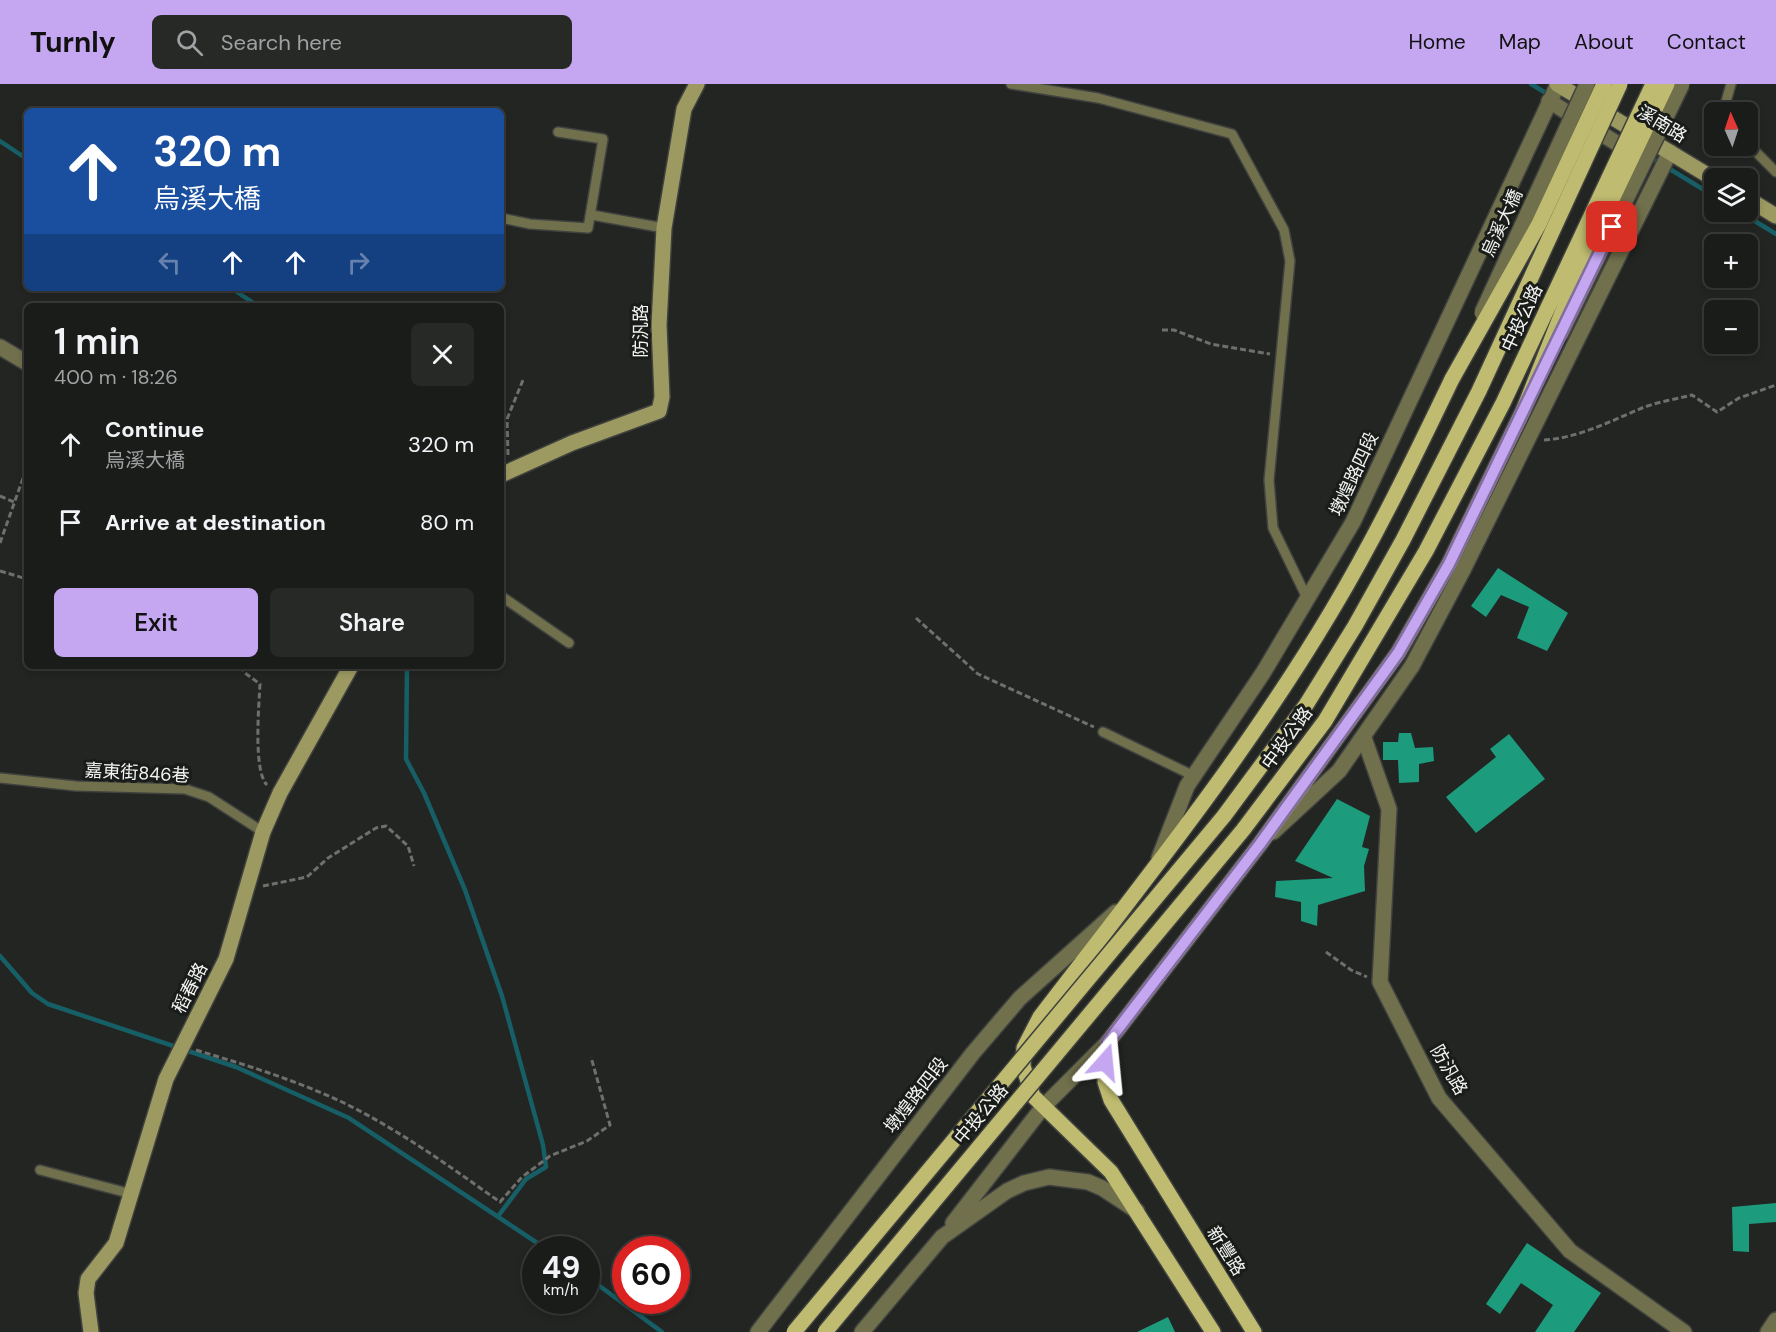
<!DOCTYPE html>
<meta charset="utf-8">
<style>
:root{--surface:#1a1c1a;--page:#272927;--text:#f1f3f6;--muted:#9fa1a2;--line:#383a39;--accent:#c5a7f1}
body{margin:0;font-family:"DM Sans","Noto Sans TC",sans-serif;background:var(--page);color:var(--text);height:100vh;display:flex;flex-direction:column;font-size:22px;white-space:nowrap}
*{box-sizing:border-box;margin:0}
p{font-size:20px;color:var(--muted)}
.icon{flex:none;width:33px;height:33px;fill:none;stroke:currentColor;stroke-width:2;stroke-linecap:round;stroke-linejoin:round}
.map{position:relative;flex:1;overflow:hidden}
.drawer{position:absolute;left:24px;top:219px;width:480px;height:366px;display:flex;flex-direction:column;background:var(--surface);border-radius:9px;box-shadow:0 3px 9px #0003,0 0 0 2px var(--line)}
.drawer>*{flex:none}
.guide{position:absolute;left:24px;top:24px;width:480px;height:183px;border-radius:9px;box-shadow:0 3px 9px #0003,0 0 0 2px var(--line);background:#1a4fa0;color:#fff;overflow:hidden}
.needle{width:39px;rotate:357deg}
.tools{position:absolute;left:1704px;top:18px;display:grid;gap:12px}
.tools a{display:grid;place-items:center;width:54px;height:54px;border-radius:9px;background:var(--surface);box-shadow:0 3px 9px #0003,0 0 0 2px var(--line);font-size:30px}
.speed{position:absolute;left:522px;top:1152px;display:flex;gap:12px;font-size:30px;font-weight:700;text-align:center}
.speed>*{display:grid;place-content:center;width:78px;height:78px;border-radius:50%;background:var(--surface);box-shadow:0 3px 9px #0003,0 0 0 2px var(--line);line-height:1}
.speed small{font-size:15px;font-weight:400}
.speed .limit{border:9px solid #d22;background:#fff;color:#111}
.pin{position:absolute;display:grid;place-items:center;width:51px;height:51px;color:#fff;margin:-26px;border-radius:12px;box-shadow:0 3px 9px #0006}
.me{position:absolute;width:66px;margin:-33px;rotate:18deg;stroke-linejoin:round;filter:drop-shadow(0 0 4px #0008)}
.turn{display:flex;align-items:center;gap:21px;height:126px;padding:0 30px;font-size:27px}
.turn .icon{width:78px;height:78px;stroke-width:2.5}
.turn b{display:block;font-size:42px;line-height:51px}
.lanes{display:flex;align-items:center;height:57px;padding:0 30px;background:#0003;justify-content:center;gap:30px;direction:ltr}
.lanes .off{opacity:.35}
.round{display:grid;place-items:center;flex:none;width:63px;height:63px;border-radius:9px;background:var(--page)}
.overview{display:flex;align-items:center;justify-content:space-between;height:102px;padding:0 30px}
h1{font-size:36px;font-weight:600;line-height:45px}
.cta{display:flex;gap:12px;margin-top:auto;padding:12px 30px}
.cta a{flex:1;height:69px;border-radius:9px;background:var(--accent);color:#111;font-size:24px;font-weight:600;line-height:69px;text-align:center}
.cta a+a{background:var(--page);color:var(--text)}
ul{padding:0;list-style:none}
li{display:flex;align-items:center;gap:18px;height:78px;padding:0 30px}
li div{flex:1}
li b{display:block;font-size:22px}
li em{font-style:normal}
header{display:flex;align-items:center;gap:36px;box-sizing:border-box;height:84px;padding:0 30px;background:var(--accent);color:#111}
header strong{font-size:28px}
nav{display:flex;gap:33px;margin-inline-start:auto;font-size:21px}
.search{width:420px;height:54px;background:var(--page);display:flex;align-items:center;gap:15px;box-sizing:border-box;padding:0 21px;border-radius:9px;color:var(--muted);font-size:22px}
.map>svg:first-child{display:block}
</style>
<header>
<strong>Turnly</strong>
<div class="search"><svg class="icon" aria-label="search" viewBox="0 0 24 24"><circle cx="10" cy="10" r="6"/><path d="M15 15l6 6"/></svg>Search here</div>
<nav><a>Home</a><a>Map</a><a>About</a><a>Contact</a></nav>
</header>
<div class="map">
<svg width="1776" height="1248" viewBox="0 0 1776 1248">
<rect width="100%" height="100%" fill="#232522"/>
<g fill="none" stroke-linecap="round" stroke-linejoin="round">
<g stroke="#175f66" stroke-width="4.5">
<path d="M 1531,0 L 1551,12"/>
<path d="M 0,57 L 27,75"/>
<path d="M 1650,73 L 1714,112"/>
<path d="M 1740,128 L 1776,150"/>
<path d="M 231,204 L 258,222"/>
<path d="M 407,582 L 406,675 L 424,709 L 465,806 L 502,912 L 543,1061 L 546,1083 L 526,1095 L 499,1131"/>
<path d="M 0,872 L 32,909 L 48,920 L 236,983 L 349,1034 L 548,1166"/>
<path d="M 586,1192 L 662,1248"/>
</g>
</g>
<g fill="#1d9c7d">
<path d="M 1498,484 L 1568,529 L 1547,567 L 1517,554 L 1529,523 L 1501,511 L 1486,533 L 1471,522 Z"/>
<path d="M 1399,649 L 1411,649 L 1415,664 L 1433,663 L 1434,677 L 1419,680 L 1419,698 L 1399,699 L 1398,676 L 1383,676 L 1383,658 L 1398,658 Z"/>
<path d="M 1509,650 L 1545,695 L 1476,749 L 1446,713 L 1496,673 L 1490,665 Z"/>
<path d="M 1337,715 L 1370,732 L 1362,763 L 1369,765 L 1364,782 L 1365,807 L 1318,821 L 1317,842 L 1301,837 L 1301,818 L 1275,813 L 1276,797 L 1333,794 L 1295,777 Z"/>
<path d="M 1776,1119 L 1776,1138 L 1749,1140 L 1749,1168 L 1733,1167 L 1732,1123 Z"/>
<path d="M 1527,1159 L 1601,1209 L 1574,1248 L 1535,1248 L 1553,1221 L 1521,1199 L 1500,1230 L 1486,1220 Z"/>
<path d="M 1168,1233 L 1175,1248 L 1137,1248 Z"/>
</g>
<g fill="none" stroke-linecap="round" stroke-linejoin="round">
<g stroke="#40423f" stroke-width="12">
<g id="lane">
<path d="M 1011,0 L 1098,14 L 1232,50 L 1284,146 L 1290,177 L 1269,396 L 1273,444 L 1308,516"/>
<path d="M 1723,28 L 1731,0"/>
<path d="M 1748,60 L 1776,88"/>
<path d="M 592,131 L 664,144"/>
<path d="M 501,134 L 530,140 L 588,144 L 603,55 L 558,48"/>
<path d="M 501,512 L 569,559"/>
<path d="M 1103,648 L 1194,692"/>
<path d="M 0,694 L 76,702 L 185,705 L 209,713 L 263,748"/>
<path d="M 40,1086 L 132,1110"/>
</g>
</g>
<g stroke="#40423f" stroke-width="18">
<g id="street">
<path d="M 1549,17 L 1634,70"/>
<path d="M 0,263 L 27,279"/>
<path d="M 1364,654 L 1389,725 L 1380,898 L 1439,1014 L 1570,1167 L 1684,1248"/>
<path d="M 1273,748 L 1339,687 L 1412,582 L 1463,486 L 1670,68"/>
<path d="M 1159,774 L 1187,702 L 1263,589 L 1353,438 L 1558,0"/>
<path d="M 953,1139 L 1043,1023 L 1108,958"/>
<path d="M 758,1248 L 973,969 L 1020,914 L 1116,828"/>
<path d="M 862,1248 L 942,1153 L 1007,1107 L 1024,1099 L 1049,1093 L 1088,1098 L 1102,1104 L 1137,1127"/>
<path d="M 1768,1248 L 1776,1236"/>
</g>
</g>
<g stroke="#40423f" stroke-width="18">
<g id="secondary">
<path d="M 1557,0 L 1714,95"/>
<path d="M 1748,115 L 1776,132"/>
<path d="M 501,391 L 572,359 L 659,327 L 662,313 L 659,241 L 664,144 L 684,25 L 697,0"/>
<path d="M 91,1248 L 86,1209 L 88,1195 L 116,1159 L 166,995 L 226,875 L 263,748 L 280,709 L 351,582"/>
</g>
</g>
<g stroke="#40423f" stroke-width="18">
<g id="primary">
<path d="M 1213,1248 L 1111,1088 L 1033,1012 L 1023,982 L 1024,964 L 1040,933 C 1141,801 1246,671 1331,528 C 1376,453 1414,374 1452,295"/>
<path d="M 1254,1248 L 1111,1016 L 1105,998 L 1108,958 L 1260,760 L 1398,569 L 1449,480 L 1523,327"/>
</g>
</g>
<g stroke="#6e706d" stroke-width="3" stroke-dasharray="6 3" stroke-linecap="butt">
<path d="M 1162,246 L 1174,246 L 1211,260 L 1270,270"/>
<path d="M 1544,356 C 1578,354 1611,337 1642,324 C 1657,318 1676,315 1692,311 L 1717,328 L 1739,314 L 1776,301"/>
<path d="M 508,371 L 507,335 L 523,296"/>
<path d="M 0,412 L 14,418"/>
<path d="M 0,459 L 27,383"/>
<path d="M 0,487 L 27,495"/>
<path d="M 916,534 L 978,590 L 1094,643"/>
<path d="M 240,582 L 245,589 L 260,600 C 259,621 253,687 267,701"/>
<path d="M 263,802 L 307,793 L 328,774 L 376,744 L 386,742 L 408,762 L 414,782"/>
<path d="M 1326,868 L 1351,886 L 1367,893"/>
<path d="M 196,966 C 246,981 295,996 342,1018 C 398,1045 449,1082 500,1118 L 522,1093 L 550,1072 L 587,1057 L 610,1041 L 591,973"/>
</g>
<use href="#lane" stroke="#71704c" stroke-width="9"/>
<use href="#street" stroke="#71704c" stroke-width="15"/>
<use href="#secondary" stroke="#9d9a61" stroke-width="15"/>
<use href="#primary" stroke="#bfbb70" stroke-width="15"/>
<g stroke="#40423f" stroke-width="18" stroke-linecap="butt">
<g id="street-bridge">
<path d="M 1482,229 L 1587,0"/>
<path d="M 1560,251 L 1682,0"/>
</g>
</g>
<g stroke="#40423f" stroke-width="18" stroke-linecap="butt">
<g id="primary-bridge">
<path d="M 1452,295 L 1539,140 L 1604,0"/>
<path d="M 1523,327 L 1583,176 L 1667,0"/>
<path d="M 794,1248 L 1224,732 L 1306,621 L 1355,542 L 1403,456 L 1479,307 L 1620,0"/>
<path d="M 825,1248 L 1243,746 L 1325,637 L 1426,467 L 1503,319 L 1653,0"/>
</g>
</g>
<use href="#street-bridge" stroke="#71704c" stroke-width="15"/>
<use href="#primary-bridge" stroke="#bfbb70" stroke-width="15"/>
</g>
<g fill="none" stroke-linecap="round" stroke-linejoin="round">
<g stroke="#806d9d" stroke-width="15">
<path id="route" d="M 1105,978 L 1108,958 L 1260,760 L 1398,569 L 1449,480 L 1612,143"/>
</g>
<use href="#route" stroke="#c5a7f1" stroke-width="10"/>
</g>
<g text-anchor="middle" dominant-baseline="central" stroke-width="6" stroke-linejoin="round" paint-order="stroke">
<g font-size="18" fill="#f3f5f3" stroke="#191c19">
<text transform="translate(1662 40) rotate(31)">溪南路</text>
<text transform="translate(1502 139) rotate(-65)">烏溪大橋</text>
<text transform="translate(1522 234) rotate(-65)">中投公路</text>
<text transform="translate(641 247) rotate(-90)">防汎路</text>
<text transform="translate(1354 390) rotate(-65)">墩煌路四段</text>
<text transform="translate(1287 654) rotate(-54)">中投公路</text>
<text transform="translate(137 689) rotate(3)">嘉東街846巷</text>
<text transform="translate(190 904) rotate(-63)">稻春路</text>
<text transform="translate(1449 986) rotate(60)">防汎路</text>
<text transform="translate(916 1011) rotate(-52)">墩煌路四段</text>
<text transform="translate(981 1030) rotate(-50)">中投公路</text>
<text transform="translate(1226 1167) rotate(58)">新豐路</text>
</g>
</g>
</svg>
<div class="tools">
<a><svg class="needle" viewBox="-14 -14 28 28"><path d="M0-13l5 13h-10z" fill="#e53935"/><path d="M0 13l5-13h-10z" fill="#9fa1a2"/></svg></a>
<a><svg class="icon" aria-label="layers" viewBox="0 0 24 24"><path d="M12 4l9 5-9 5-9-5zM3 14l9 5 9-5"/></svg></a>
<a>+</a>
<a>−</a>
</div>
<div class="speed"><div>49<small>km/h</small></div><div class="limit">60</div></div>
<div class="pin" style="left:1612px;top:143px;background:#d93025"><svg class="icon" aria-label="arrive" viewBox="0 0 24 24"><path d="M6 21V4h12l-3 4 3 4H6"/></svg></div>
<svg class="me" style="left:1105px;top:978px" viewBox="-20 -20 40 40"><path d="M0-17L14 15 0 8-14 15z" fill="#c5a7f1" stroke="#fff" stroke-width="4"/></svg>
<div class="guide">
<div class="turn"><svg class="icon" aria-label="ahead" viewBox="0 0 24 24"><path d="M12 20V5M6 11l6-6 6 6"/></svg><div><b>320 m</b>烏溪大橋</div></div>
<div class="lanes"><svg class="icon off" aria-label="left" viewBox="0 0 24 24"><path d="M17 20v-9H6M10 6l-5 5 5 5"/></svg><svg class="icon" aria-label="ahead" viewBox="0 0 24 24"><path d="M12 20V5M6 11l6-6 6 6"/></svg><svg class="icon" aria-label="ahead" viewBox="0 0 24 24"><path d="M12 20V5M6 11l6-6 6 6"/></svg><svg class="icon off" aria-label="right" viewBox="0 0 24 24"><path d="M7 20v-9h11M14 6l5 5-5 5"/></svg></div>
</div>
<section class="drawer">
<div class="overview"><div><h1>1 min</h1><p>400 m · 18:26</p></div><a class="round"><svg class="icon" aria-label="close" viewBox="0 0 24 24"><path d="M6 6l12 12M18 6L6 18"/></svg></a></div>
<ul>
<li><svg class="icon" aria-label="ahead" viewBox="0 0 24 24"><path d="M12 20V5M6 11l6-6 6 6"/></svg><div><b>Continue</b><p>烏溪大橋</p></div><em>320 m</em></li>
<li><svg class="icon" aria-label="arrive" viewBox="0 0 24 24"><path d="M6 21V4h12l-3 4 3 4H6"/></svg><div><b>Arrive at destination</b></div><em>80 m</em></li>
</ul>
<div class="cta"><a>Exit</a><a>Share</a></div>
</section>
</div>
